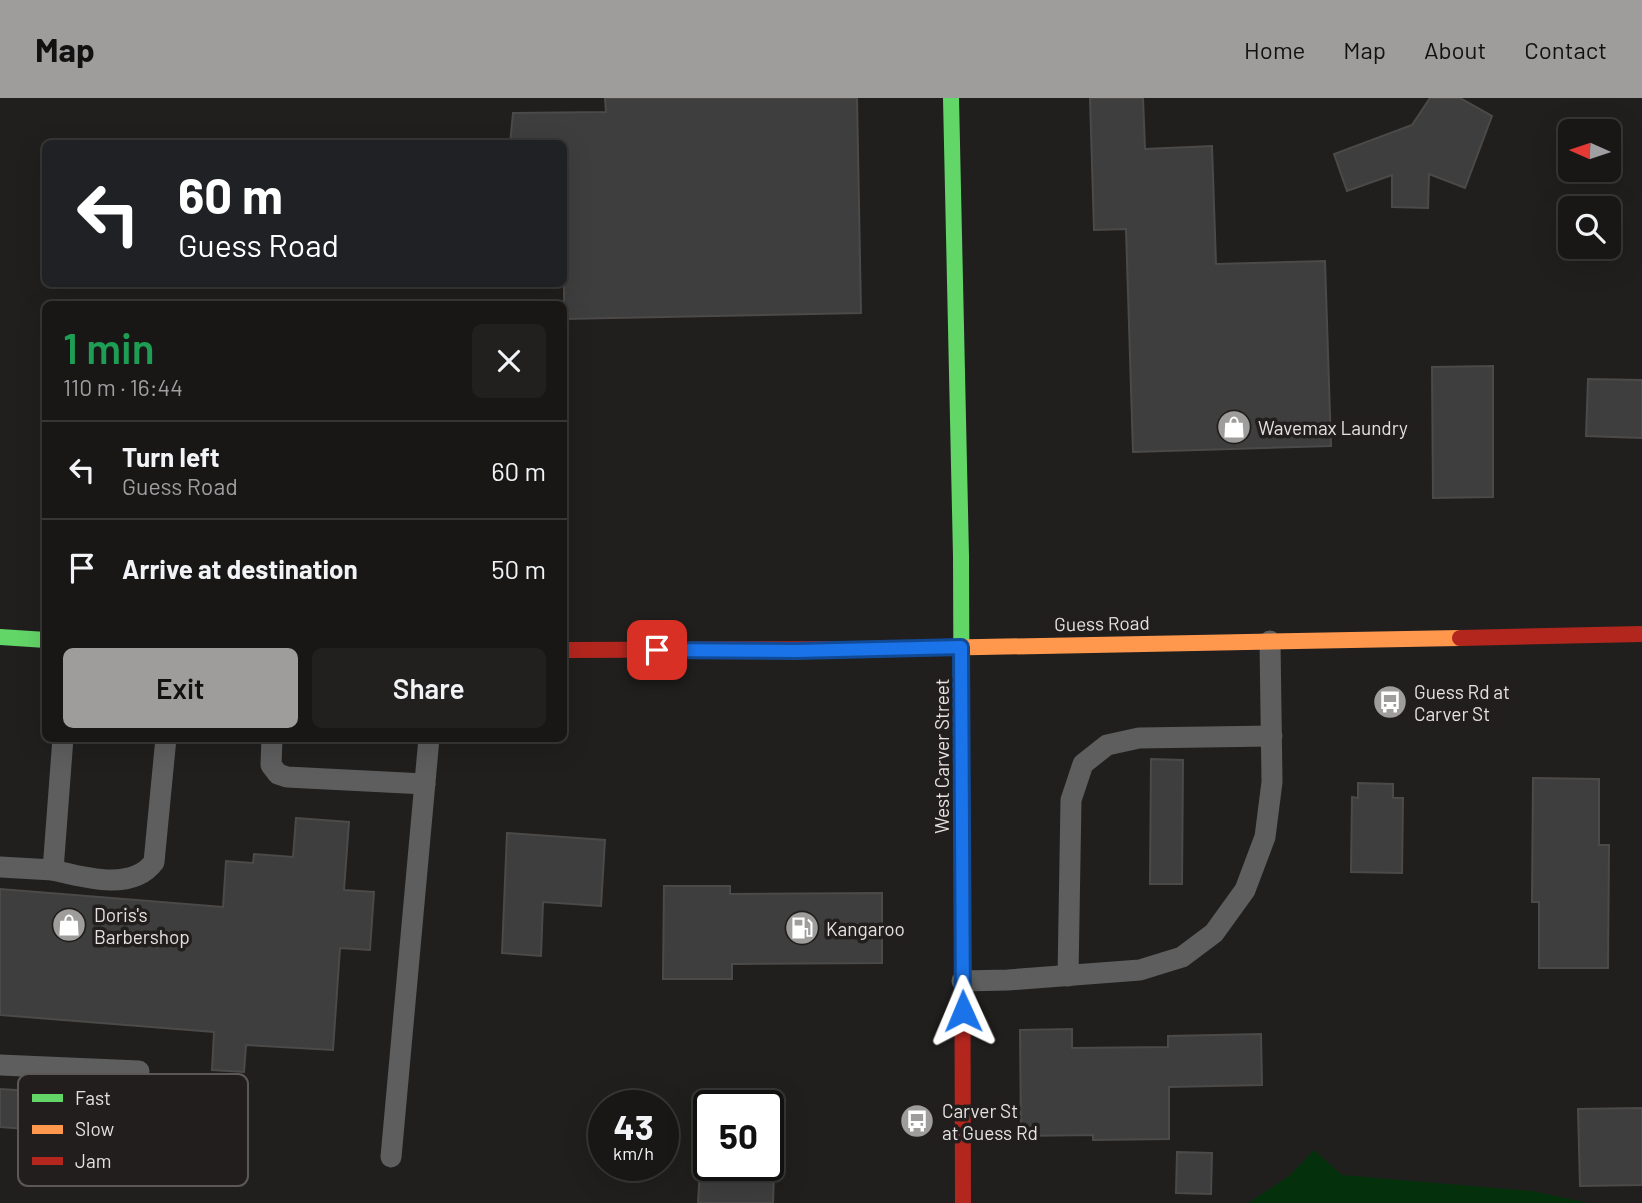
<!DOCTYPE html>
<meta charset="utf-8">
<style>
:root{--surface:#181716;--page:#21201f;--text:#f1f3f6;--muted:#9f9fa1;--line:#363635;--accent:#9f9d9c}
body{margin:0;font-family:Barlow,sans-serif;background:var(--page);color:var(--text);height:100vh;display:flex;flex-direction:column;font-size:26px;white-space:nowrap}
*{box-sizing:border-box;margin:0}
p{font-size:23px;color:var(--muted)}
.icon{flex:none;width:38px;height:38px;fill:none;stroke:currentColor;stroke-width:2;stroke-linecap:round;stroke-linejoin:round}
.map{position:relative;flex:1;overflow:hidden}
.sheet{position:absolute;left:42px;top:203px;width:525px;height:441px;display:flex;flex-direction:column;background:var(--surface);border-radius:10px;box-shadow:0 7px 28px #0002,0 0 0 2px var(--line)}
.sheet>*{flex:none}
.top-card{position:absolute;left:42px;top:42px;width:525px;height:147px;border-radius:10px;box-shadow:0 7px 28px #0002,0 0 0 2px var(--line);background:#202124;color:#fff;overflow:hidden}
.needle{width:46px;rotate:273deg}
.controls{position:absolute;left:1558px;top:21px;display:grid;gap:14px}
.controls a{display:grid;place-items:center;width:63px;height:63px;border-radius:10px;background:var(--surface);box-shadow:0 7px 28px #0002,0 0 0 2px var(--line);font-size:35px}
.speed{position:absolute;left:588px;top:992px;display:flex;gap:14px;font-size:35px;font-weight:700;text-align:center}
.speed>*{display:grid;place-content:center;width:91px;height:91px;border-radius:50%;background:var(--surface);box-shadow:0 7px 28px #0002,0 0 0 2px var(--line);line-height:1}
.speed small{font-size:18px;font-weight:400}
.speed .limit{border:4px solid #111;border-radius:10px;background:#fff;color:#111}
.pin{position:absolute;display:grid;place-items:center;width:60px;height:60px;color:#fff;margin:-30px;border-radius:14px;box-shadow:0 4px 10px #0006}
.me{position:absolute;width:77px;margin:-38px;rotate:359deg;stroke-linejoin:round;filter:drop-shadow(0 0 5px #0008)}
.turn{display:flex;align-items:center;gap:24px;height:147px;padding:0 21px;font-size:32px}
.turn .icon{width:91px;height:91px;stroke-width:2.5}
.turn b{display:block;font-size:49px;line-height:60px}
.round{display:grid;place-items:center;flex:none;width:74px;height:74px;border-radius:10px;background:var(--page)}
.summary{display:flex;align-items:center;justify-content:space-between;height:119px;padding:0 21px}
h1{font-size:42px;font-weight:600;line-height:52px;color:#1e9e55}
.primary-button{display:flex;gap:14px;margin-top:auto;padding:14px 21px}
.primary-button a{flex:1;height:80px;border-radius:10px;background:var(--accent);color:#111;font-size:28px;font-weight:600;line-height:80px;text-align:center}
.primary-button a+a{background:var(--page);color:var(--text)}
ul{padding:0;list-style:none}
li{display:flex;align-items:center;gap:21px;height:98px;padding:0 21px;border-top:2px solid var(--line)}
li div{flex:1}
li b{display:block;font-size:26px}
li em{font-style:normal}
header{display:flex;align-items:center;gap:42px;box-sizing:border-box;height:98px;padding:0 35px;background:var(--accent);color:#111}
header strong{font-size:33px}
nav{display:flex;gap:38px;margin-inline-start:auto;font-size:24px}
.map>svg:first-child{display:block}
</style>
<header>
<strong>Map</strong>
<nav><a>Home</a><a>Map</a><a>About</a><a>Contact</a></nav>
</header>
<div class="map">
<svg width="1642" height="1105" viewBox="0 0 1642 1105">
<rect width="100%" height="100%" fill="#201f1e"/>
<path fill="#04300b" d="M 1314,1052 L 1342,1077 L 1532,1093 L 1589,1105 L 1248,1105 L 1289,1078 Z"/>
<g fill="#3f3e3e" stroke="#4b4a49" stroke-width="2">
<path d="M 605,0 L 857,0 L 861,215 L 564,221 L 564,46 L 510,46 L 513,15 L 606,14 Z"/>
<path d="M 1090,0 L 1143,0 L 1145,51 L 1212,48 L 1216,166 L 1325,163 L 1331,348 L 1133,354 L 1126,131 L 1094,132 Z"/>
<path d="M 1430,0 L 1460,0 L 1492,18 L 1465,90 L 1429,76 L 1428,110 L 1392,109 L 1392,77 L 1347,93 L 1334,56 L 1412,27 Z"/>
<path d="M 1493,268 L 1493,399 L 1433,400 L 1432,269 Z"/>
<path d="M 1588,281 L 1642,282 L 1642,340 L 1586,338 Z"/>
<path d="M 1151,661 L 1183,662 L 1182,786 L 1150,786 Z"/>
<path d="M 1533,680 L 1599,681 L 1599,747 L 1609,747 L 1608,870 L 1539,870 L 1539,804 L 1532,804 Z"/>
<path d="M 1358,685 L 1393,686 L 1393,700 L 1403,700 L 1402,775 L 1351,774 L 1352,699 L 1358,700 Z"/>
<path d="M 296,720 L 349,724 L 344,792 L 374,794 L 370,852 L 340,850 L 333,952 L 246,947 L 244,974 L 212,972 L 214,934 L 0,917 L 0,791 L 223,809 L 226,763 L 253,765 L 254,756 L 293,759 Z"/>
<path d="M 507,735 L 605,742 L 601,808 L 543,804 L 541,858 L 502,855 Z"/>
<path d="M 664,788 L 730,788 L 730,796 L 882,795 L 882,865 L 732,866 L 732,881 L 663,881 Z"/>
<path d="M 1072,931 L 1072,950 L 1168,949 L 1168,938 L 1261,936 L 1262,987 L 1169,989 L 1169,1041 L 1093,1042 L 1093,1037 L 1021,1038 L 1020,932 Z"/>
<path d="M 0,991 L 111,998 L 109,1037 L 0,1029 Z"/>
<path d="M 1642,1010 L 1642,1087 L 1580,1088 L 1578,1011 Z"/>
<path d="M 1177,1054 L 1212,1055 L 1211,1096 L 1176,1095 Z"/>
<path d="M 700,1071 L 774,1075 L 773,1105 L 698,1105 Z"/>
</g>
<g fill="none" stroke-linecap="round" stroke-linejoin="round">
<g stroke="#5e5e5e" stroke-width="21">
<path d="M 63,640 L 53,772 C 83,779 132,794 154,764 L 166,640"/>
<path d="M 272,640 L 271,667 L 278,676 L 287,679 L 425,686"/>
<path d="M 0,769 L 53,772"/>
<path d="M 1068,878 L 1071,702 L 1083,666 L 1107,647 L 1139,640 L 1272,638"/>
<path d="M 962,883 L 1008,882 L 1140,872 L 1182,859 L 1214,835 L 1245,792 L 1265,739 L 1272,684 L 1270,543"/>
<path d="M 0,967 L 139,973"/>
<path d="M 391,1059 L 429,640"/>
</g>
<g stroke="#63d668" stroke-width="16">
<path d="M 951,0 L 961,458 L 962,732"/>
<path d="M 0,539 L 46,542"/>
</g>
<path stroke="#ff974d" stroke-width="16" d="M 879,551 L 1460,540"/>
<g stroke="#b3261e" stroke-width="16">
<path d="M 1460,540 L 1642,536"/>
<path d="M 564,552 L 879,551"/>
<path d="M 962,732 L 963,1105"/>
</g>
</g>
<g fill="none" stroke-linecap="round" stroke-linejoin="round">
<g stroke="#114b97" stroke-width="18">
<path id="route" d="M 657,552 L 796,553 L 961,549 L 963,913"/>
</g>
<use href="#route" stroke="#1a73e8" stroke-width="12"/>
</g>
<defs>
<g id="shop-disc" transform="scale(1.75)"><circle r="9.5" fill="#9f9d9c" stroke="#211e1d"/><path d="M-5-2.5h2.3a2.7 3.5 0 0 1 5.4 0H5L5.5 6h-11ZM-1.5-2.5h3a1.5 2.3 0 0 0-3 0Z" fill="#fff"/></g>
<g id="bus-disc" transform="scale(1.75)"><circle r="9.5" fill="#9f9d9c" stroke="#211e1d"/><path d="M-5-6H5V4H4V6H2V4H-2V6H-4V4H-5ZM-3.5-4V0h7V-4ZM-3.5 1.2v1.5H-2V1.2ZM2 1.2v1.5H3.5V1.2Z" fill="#fff"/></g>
<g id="fuel-disc" transform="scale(1.75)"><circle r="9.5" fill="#9f9d9c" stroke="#211e1d"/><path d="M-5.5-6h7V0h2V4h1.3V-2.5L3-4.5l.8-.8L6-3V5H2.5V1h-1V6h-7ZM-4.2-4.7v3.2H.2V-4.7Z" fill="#fff"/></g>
</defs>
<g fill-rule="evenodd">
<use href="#shop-disc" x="1234" y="329"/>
<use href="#bus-disc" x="1390" y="604"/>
<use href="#shop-disc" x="69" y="827"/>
<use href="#fuel-disc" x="802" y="830"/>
<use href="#bus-disc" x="917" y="1023"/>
</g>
<g text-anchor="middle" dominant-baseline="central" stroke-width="7" stroke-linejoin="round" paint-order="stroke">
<g font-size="19" fill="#e4e1e0" stroke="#211e1d" text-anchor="start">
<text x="1258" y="329">Wavemax Laundry</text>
<text x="1414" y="593">Guess Rd at<tspan x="1414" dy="22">Carver St</tspan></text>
<text x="94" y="816">Doris's<tspan x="94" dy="22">Barbershop</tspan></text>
<text x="826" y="830">Kangaroo</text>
<text x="942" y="1012">Carver St<tspan x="942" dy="22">at Guess Rd</tspan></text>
</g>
<g font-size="19" fill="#e4e1e0" stroke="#211e1d">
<text transform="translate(1102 525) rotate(-1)">Guess Road</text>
<text transform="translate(941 658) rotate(-90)">West Carver Street</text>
</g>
</g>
<rect x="18" y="976" width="230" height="112" rx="10" fill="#211e1d" stroke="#5c5858" stroke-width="2"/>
<rect x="32" y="996" width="31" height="8" fill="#63d668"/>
<rect x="32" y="1027" width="31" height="9" fill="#ff974d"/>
<rect x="32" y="1059" width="31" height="8" fill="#b3261e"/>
<g font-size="19" fill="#e4e1e0">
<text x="75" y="1007">Fast</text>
<text x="75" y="1038">Slow</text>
<text x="75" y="1070">Jam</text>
</g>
</svg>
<div class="controls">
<a><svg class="needle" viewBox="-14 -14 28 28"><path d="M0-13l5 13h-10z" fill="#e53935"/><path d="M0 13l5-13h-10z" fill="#9f9fa1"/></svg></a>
<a><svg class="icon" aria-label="search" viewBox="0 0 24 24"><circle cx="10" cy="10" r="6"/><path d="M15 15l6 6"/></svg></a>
</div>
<div class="speed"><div>43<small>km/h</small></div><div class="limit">50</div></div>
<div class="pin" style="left:657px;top:552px;background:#d93025"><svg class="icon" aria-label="arrive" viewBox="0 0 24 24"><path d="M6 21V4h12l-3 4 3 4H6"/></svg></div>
<svg class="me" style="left:963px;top:913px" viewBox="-20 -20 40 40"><path d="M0-17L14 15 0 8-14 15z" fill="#1a73e8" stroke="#fff" stroke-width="4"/></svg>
<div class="top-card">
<div class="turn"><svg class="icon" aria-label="left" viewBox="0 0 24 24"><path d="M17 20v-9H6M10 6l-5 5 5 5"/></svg><div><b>60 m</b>Guess Road</div></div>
</div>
<section class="sheet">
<div class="summary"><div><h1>1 min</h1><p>110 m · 16:44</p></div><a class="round"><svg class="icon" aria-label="close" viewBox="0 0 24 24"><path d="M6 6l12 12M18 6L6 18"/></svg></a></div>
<ul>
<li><svg class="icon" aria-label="left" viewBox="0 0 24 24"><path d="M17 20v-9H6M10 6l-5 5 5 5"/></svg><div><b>Turn left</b><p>Guess Road</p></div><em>60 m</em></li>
<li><svg class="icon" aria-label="arrive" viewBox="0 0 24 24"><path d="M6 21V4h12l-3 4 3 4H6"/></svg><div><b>Arrive at destination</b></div><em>50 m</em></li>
</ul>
<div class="primary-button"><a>Exit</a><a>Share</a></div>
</section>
</div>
